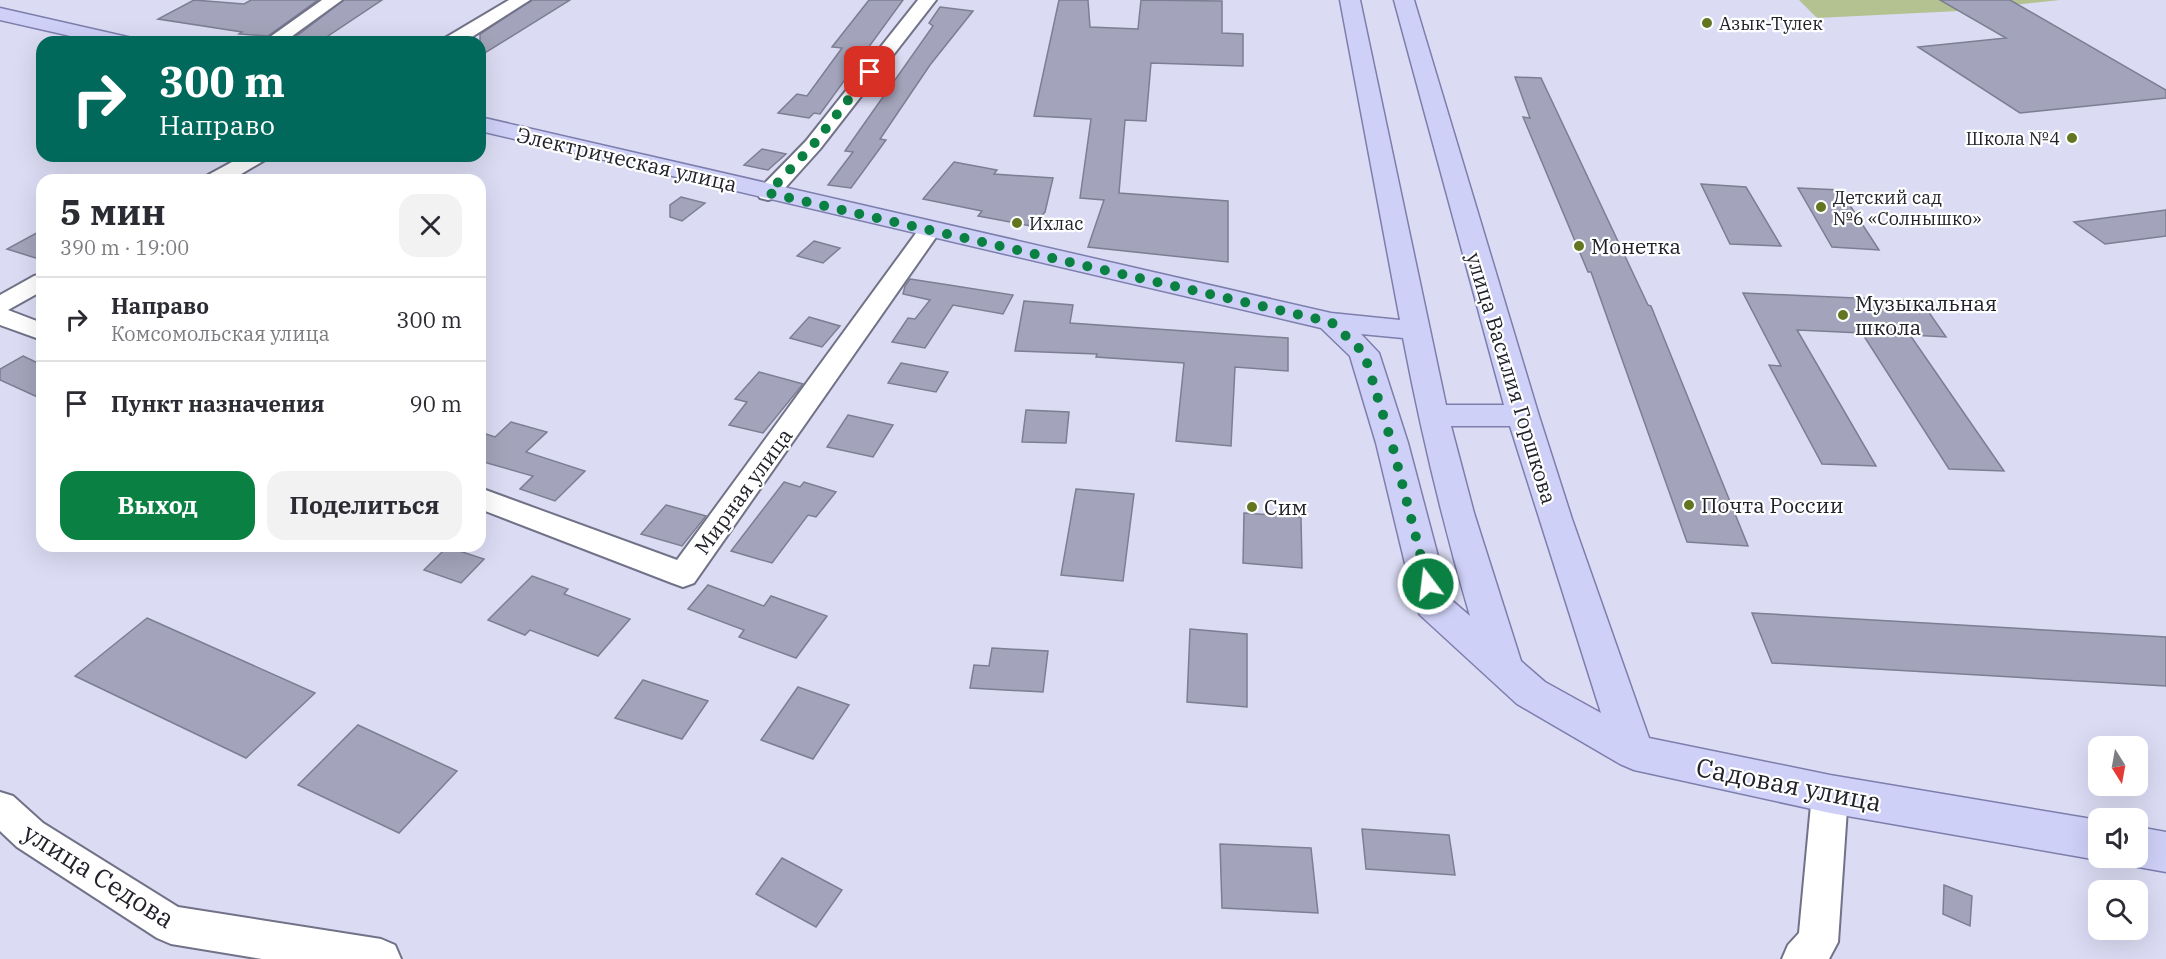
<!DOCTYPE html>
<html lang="ru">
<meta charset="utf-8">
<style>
:root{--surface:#fff;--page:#f2f2f3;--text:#2b2b33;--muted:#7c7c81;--line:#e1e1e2;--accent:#0b8043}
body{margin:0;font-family:"IBM Plex Serif",serif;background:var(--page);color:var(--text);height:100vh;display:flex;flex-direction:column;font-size:22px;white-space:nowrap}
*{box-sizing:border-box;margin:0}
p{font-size:20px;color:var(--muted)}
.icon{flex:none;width:33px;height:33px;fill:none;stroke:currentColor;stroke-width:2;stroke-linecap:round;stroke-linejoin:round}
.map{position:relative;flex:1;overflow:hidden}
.panel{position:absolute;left:36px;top:174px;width:450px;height:378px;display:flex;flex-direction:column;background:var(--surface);border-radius:18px;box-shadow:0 6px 24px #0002}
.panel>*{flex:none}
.hud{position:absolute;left:36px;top:36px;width:450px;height:126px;border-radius:18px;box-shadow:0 6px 24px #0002;background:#00695c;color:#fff;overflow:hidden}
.needle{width:39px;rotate:169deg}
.tools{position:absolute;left:2088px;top:736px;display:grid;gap:12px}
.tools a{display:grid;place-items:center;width:60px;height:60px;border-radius:12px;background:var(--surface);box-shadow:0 6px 24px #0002;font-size:30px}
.pin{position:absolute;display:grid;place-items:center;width:51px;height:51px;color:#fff;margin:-26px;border-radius:12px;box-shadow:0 3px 9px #0006}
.me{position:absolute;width:66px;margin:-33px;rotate:345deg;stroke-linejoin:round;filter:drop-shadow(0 0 4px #0008)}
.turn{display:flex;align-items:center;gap:21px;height:126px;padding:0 24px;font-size:27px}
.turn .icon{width:78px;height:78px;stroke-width:2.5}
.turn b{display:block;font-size:42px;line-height:51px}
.round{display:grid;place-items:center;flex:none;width:63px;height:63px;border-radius:18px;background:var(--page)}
.head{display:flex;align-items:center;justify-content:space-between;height:102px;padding:0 24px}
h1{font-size:36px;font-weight:700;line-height:45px}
.primary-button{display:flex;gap:12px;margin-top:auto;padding:12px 24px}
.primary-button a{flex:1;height:69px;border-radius:18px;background:var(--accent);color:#fff;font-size:24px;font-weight:700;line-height:69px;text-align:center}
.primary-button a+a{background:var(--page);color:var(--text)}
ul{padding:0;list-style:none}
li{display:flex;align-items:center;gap:18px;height:84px;padding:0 24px;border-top:2px solid var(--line)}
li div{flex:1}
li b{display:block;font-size:22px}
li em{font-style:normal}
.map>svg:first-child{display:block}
</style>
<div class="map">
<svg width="2166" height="959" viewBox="0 0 2166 959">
<rect width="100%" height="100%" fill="#dbdcf4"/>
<path fill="#b4c191" d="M 1799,0 L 2060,0 L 1959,11 L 1817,18 Z"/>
<g fill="#a3a4bb" stroke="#7c7e93" stroke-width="1.5">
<path d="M 194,0 L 244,4 L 251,0 L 318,0 L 268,36 L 239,34 L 242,32 L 158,19 Z"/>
<path d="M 344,0 L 382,0 L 322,40 L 294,38 Z"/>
<path d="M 532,0 L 570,0 L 480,56 L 480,34 Z"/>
<path d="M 869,0 L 903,0 L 820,114 L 814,113 L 809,118 L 778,113 L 797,94 L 807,96 L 842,48 L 832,47 Z"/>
<path d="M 1059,0 L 1088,0 L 1090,27 L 1138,29 L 1141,0 L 1222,1 L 1222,33 L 1243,34 L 1243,66 L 1151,63 L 1146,121 L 1125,120 L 1119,193 L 1228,201 L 1228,262 L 1088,247 L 1104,200 L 1080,198 L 1091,119 L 1034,116 Z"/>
<path d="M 1940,0 L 2010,0 L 2166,90 L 2166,98 L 2020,113 L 1918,47 L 2006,38 Z"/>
<path d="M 940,7 L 973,11 L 930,65 L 880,139 L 886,140 L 851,188 L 828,185 L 853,152 L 845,151 L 933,26 L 929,23 Z"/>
<path d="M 1515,77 L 1541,78 L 1648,305 L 1651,306 L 1748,546 L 1687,542 L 1591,272 L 1588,272 L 1523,117 L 1530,118 Z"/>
<path d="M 762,149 L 786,154 L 768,170 L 744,165 Z"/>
<path d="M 954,162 L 997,170 L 994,174 L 1053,178 L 1045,212 L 1031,226 L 978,216 L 982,211 L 923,199 Z"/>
<path d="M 1701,184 L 1746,187 L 1781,246 L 1730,244 Z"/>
<path d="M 1798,188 L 1840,190 L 1879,250 L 1832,247 Z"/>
<path d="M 681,197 L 705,203 L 682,221 L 670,217 L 670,205 Z"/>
<path d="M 2166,210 L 2166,236 L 2105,244 L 2074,222 Z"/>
<path d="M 42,230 L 42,260 L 7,249 Z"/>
<path d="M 814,241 L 840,248 L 823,263 L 797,256 Z"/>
<path d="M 910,279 L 949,285 L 1013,295 L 1003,314 L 953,305 L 925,348 L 892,342 L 908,318 L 915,319 L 930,300 L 903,294 L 905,286 Z"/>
<path d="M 1743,293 L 1921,301 L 1946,337 L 1910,335 L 2004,471 L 1949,469 L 1862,333 L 1797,330 L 1876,466 L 1822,464 L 1769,365 L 1781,366 Z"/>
<path d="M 1024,301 L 1073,305 L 1070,323 L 1288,338 L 1288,371 L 1235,367 L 1231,446 L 1176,441 L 1184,363 L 1096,357 L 1097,354 L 1015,351 Z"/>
<path d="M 809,317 L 840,326 L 822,347 L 790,338 Z"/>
<path d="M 23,356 L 42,365 L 42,399 L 0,380 L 0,369 Z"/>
<path d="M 901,363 L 948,372 L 936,392 L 888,383 Z"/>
<path d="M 759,372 L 803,384 L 763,433 L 729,425 L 747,402 L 735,399 Z"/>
<path d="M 1026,410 L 1069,412 L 1066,443 L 1022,442 Z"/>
<path d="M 848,415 L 893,425 L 873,457 L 827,447 Z"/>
<path d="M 511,422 L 547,432 L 526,452 L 585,471 L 555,501 L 520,489 L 533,476 L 480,461 L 480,432 L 495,437 Z"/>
<path d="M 784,482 L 800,487 L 804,482 L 836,492 L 816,517 L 808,515 L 772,563 L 731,551 Z"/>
<path d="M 1076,489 L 1134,494 L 1123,581 L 1061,575 Z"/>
<path d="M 666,505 L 706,516 L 682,546 L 641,534 Z"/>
<path d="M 1244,513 L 1301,517 L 1302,568 L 1243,563 Z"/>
<path d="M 447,547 L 484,559 L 461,583 L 424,570 Z"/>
<path d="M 532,576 L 568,589 L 564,594 L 630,619 L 598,656 L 530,630 L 525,635 L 488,620 Z"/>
<path d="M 708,585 L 764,606 L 771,596 L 827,616 L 796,658 L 739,637 L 744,630 L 688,609 Z"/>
<path d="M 1752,613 L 2166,637 L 2166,686 L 1772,663 Z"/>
<path d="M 147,618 L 315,693 L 246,758 L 75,676 Z"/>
<path d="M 1190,629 L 1247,634 L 1247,707 L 1187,702 Z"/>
<path d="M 992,648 L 1048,651 L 1043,692 L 970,688 L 974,665 L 989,666 Z"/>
<path d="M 643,680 L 708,701 L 682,739 L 615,718 Z"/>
<path d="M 798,687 L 849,705 L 813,759 L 761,740 Z"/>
<path d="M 358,725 L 457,771 L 399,833 L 298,785 Z"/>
<path d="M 1362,829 L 1449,835 L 1455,875 L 1366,869 Z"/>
<path d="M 1220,844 L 1311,848 L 1318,913 L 1222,908 Z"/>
<path d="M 782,858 L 842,890 L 816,927 L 756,894 Z"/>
<path d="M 1944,885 L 1972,896 L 1970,926 L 1943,914 Z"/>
</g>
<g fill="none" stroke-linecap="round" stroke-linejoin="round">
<g stroke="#717287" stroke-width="4">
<g id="minor">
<path d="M 322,0 L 342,0 L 284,42 L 263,42 Z"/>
<path d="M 509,0 L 530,0 L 464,42 L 442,42 L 445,38 Z"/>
<path d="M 918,0 L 936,0 L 820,149 L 776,198 L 768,200 L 760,198 L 757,193 L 760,188 L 806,141 Z"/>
<path d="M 243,156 L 268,156 L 265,160 L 231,180 L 205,180 L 208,175 Z"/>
<path d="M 930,223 L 938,225 L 941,230 L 694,583 L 683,587 L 672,583 L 480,509 L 480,488 L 677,560 L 922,225 Z"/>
<path d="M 42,274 L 42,291 L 8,310 L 42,323 L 42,340 L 0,325 L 0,295 L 34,276 Z"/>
<path d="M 1830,778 L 1843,783 L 1848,794 L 1838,942 L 1829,959 L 1782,959 L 1788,945 L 1799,933 L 1812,794 L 1817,783 Z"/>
<path d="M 0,792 L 13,796 L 43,823 L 178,907 L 381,939 L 395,945 L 401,959 L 262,959 L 171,944 L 157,938 L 17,847 L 0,831 Z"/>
</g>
</g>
<g stroke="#7d7eac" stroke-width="3">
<g id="major">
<path d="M 1340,0 L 1360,0 L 1446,405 L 1504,405 L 1394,0 L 1414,0 L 1539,416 L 1572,519 L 1649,738 L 1830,775 L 2098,820 L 2098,858 L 2103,858 L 2098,860 L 1830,813 L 1634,770 L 1620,764 L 1517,704 L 1420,615 L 1415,605 L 1376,443 L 1350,356 L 1321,328 L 480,131 L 480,117 L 1331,313 L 1400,320 ZM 1361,334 L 1403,338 C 1421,432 1443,524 1470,616 L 1449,598 L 1408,443 L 1379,353 ZM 1451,426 L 1510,426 L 1601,713 L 1545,682 L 1521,661 L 1474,513 Z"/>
<path d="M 0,8 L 132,38 L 135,42 L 97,42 L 0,20 Z"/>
<path d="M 2138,827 L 2166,832 L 2166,872 L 2138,867 L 2123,861 L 2121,858 L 2138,858 Z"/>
</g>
</g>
<use href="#minor" fill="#fff" fill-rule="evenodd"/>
<use href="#major" fill="#ced0f7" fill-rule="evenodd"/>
</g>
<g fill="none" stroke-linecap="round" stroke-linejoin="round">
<path stroke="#0b8043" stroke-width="10" stroke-dasharray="0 18" d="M 870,72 L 813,145 L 768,193 L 1331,322 L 1364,353 L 1392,444 L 1428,584"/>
</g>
<g fill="#647522" stroke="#fff" stroke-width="2">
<circle cx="1707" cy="23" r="6"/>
<circle cx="2072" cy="138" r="6"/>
<circle cx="1821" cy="207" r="6"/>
<circle cx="1017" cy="223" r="6"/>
<circle cx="1579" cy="246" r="6"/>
<circle cx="1843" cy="315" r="6"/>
<circle cx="1689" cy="505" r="6"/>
<circle cx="1252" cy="507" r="6"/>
</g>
<g text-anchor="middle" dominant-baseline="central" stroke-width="4.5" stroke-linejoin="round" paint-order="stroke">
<g font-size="18" fill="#21222a" stroke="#fff" text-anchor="start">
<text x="1719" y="23">Азык-Тулек</text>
<text x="2060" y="138" text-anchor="end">Школа №4</text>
<text x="1833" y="197">Детский сад<tspan x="1833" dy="21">№6 «Солнышко»</tspan></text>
<text x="1029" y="223">Ихлас</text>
</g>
<g font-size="21" fill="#21222a" stroke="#fff">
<text transform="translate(627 159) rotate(13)">Электрическая улица</text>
<text transform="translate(1512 378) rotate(73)">улица Василия Горшкова</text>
<text transform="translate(743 491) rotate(-54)">Мирная улица</text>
</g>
<g font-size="21" fill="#21222a" stroke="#fff" text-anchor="start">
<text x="1591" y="246">Монетка</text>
<text x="1855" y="303">Музыкальная<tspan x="1855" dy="24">школа</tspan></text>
<text x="1701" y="505">Почта России</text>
<text x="1264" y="507">Сим</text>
</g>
<g font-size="26" fill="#21222a" stroke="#fff">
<text transform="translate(1789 784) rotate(11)">Садовая улица</text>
<text transform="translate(99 875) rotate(32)">улица Седова</text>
</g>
</g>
</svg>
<div class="tools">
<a><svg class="needle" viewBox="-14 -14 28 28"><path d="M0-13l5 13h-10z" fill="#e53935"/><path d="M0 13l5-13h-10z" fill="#7c7c81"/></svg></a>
<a><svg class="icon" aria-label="sound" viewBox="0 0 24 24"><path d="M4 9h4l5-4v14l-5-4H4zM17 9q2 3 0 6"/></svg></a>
<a><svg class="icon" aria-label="search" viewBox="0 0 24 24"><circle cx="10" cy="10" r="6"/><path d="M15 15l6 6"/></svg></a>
</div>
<div class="pin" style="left:870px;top:72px;background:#d93025"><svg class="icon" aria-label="arrive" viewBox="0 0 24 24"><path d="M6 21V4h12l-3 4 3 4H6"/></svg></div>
<svg class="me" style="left:1428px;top:584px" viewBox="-20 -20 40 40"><circle r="17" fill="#0b8043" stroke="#fff" stroke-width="3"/><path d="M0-11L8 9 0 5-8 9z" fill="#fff"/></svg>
<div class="hud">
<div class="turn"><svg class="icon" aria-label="right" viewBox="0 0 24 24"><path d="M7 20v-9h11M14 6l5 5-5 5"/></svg><div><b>300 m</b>Направо</div></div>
</div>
<section class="panel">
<div class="head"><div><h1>5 мин</h1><p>390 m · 19:00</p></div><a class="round"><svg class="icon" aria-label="close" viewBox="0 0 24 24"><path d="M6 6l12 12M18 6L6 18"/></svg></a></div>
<ul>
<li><svg class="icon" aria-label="right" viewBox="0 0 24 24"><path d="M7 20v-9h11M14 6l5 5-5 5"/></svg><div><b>Направо</b><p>Комсомольская улица</p></div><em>300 m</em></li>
<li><svg class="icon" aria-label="arrive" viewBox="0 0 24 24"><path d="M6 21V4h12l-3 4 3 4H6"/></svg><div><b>Пункт назначения</b></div><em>90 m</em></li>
</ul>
<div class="primary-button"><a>Выход</a><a>Поделиться</a></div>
</section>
</div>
